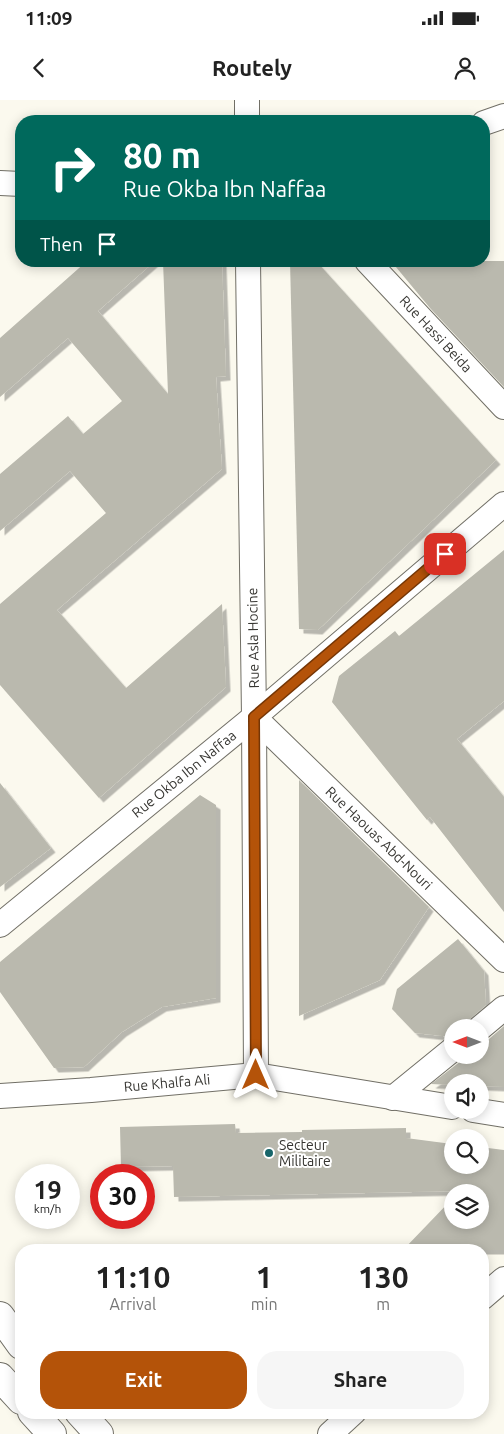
<!DOCTYPE html>
<style>
:root{--surface:#fff;--page:#f6f6f6;--text:#222;--muted:#767676;--accent:#b45309}
body{margin:0;font-family:Ubuntu,sans-serif;background:var(--page);color:var(--text);height:100vh;display:flex;flex-direction:column;font-size:19px;white-space:nowrap}
*{box-sizing:border-box;margin:0}
p{font-size:16px;color:var(--muted)}
.icon{flex:none;width:28px;height:28px;fill:none;stroke:currentColor;stroke-width:2;stroke-linecap:round;stroke-linejoin:round}
.map{position:relative;flex:1;overflow:hidden}
.details{position:absolute;left:15px;top:1144px;width:474px;height:175px;display:flex;flex-direction:column;background:var(--surface);border-radius:20px;box-shadow:0 2px 12px #0003}
.details>*{flex:none}
.guide{position:absolute;left:15px;top:15px;width:475px;height:152px;border-radius:20px;box-shadow:0 2px 12px #0003;background:#00695c;color:#fff;overflow:hidden}
.needle{width:32px;rotate:270deg}
.fabs{position:absolute;left:444px;top:919px;display:grid;gap:10px}
.fabs a{display:grid;place-items:center;width:45px;height:45px;border-radius:50%;background:var(--surface);box-shadow:0 2px 12px #0003;font-size:25px}
.speed{position:absolute;left:15px;top:1064px;display:flex;gap:10px;font-size:25px;font-weight:700;text-align:center}
.speed>*{display:grid;place-content:center;width:65px;height:65px;border-radius:50%;background:var(--surface);box-shadow:0 2px 12px #0003;line-height:1}
.speed small{font-size:12px;font-weight:400}
.speed .limit{border:8px solid #d22;background:#fff;color:#111}
.pin{position:absolute;display:grid;place-items:center;width:42px;height:42px;color:#fff;margin:-21px;border-radius:10px;box-shadow:0 2px 8px #0006}
.me{position:absolute;width:55px;margin:-28px;rotate:0deg;stroke-linejoin:round;filter:drop-shadow(0 0 4px #0008)}
.turn{display:flex;align-items:center;gap:18px;height:105px;padding:0 25px;font-size:22px}
.turn .icon{width:65px;height:65px;stroke-width:2.5}
.turn b{display:block;font-size:35px;line-height:42px}
.then{display:flex;align-items:center;height:48px;padding:0 25px;background:#0003;gap:10px;font-size:19px}
.eta{display:flex;justify-content:space-evenly;align-items:center;height:85px;text-align:center}
.eta b{font-size:30px;font-weight:700;line-height:35px}
.cta{display:flex;gap:10px;margin-top:auto;padding:10px 25px}
.cta a{flex:1;height:58px;border-radius:20px;background:var(--accent);color:#fff;font-size:20px;font-weight:700;line-height:58px;text-align:center}
.cta a+a{background:var(--page);color:var(--text)}
.status{display:flex;justify-content:space-between;align-items:center;height:35px;padding:0 25px;background:var(--surface);direction:ltr}
.status svg{height:14px;fill:currentColor}
header{display:flex;justify-content:space-between;align-items:center;height:65px;padding:0 25px;background:var(--surface);font-size:22px;font-weight:700}
.map>svg:first-child{display:block}
</style>
<div class="status"><b>11:09</b><svg viewBox="0 0 49 12"><path d="M0 12V9h3v3zM5 12V6h3v6zM10 12V3h3v9zM15 12V0h3v12zM26 1h20v11H26zM47 4h2v5h-2z"/></svg></div>
<header><svg class="icon" aria-label="back" viewBox="0 0 24 24"><path d="M15 5l-7 7 7 7"/></svg>Routely<svg class="icon" aria-label="person" viewBox="0 0 24 24"><circle cx="12" cy="8" r="4"/><path d="M4 21q1-7 8-7t8 7"/></svg></header>
<div class="map">
<svg width="504" height="1334" viewBox="0 0 504 1334">
<defs>
<filter id="shadow"><feDropShadow dx="4.5" dy="4.5" stdDeviation="0" flood-color="#0004"/></filter>
</defs>
<rect width="100%" height="100%" fill="#fbf9ee"/>
<g fill="#bab9ae" filter="url(#shadow)">
<path d="M 87,161 L 155,161 L 98,211 L 168,294 L 163,161 L 222,161 L 226,276 L 216,277 L 222,369 L 57,510 L 126,588 L 222,504 L 226,587 L 99,698 L 0,585 L 0,504 L 106,413 L 70,371 L 0,431 L 0,374 L 68,316 L 83,334 L 122,301 L 68,238 L 0,297 L 0,238 Z"/>
<path d="M 290,161 L 316,161 L 496,360 L 318,530 L 299,529 Z"/>
<path d="M 391,161 L 504,161 L 504,287 L 430,208 Z"/>
<path d="M 504,450 L 504,601 L 457,639 L 504,697 L 504,812 L 430,717 L 427,720 L 332,602 L 339,576 L 395,531 L 399,536 Z"/>
<path d="M 299,680 L 429,807 L 380,880 L 299,916 Z"/>
<path d="M 0,683 L 51,748 L 0,787 Z"/>
<path d="M 200,695 L 216,705 L 216,898 L 162,907 L 122,932 L 84,967 L 54,968 L 0,892 L 0,862 Z"/>
<path d="M 458,839 L 484,871 L 486,905 L 471,918 L 467,923 L 467,928 L 452,928 L 452,937 L 415,933 L 392,909 L 397,889 Z"/>
<path d="M 504,926 L 504,987 L 480,986 L 480,982 L 452,982 L 452,985 L 431,984 L 461,961 L 465,955 L 480,955 L 480,941 L 489,939 Z"/>
<path d="M 235,1024 L 236,1033 L 302,1032 L 302,1030 L 406,1028 L 406,1038 L 452,1044 L 452,1065 L 480,1065 L 480,1047 L 504,1050 L 504,1150 L 403,1150 L 452,1099 L 452,1120 L 480,1120 L 480,1092 L 459,1092 L 460,1091 L 174,1097 L 173,1066 L 121,1067 L 120,1027 Z"/>
</g>
<g fill="none" stroke-linecap="round" stroke-linejoin="round">
<g stroke="#716f66" stroke-width="26">
<g id="street">
<path d="M 247,0 L 247,21"/>
<path d="M 484,23 L 504,16"/>
<path d="M 0,83 L 21,84"/>
<path d="M 248,161 L 254,617 L 256,975"/>
<path d="M 367,161 L 504,307"/>
<path d="M 254,617 L 504,860"/>
<path d="M 0,825 L 254,617 L 504,404"/>
<path d="M 480,928 L 504,908"/>
<path d="M 0,996 L 91,990 L 256,975 L 452,1007"/>
<path d="M 393,998 L 452,950"/>
<path d="M 473,1010 L 504,1015"/>
<path d="M 482,1198 L 504,1179"/>
<path d="M 330,1334 L 354,1312"/>
</g>
</g>
<g stroke="#716f66" stroke-width="30">
<g id="primary">
<path d="M 0,1216 L 21,1245"/>
<path d="M 0,1277 L 21,1300"/>
<path d="M 32,1312 L 52,1334"/>
<path d="M 79,1312 L 99,1334"/>
</g>
</g>
<use href="#street" stroke="#fff" stroke-width="24"/>
<use href="#primary" stroke="#fff" stroke-width="28"/>
</g>
<g fill="none" stroke-linecap="round" stroke-linejoin="round">
<g stroke="#753606" stroke-width="12">
<path id="route" d="M 256,975 L 254,617 L 445,454"/>
</g>
<use href="#route" stroke="#b45309" stroke-width="9"/>
</g>
<circle fill="#17656a" stroke="#fff" stroke-width="2" cx="269" cy="1053" r="5"/>
<g text-anchor="middle" dominant-baseline="central" stroke-width="4" stroke-linejoin="round" paint-order="stroke">
<g font-size="14" fill="#363531" stroke="#fff">
<text transform="translate(436 234) rotate(47)">Rue Hassi Beida</text>
<text transform="translate(253 538) rotate(-91)">Rue Asla Hocine</text>
<text transform="translate(184 674) rotate(-39)">Rue Okba Ibn Naffaa</text>
<text transform="translate(379 738) rotate(44)">Rue Haouas Abd-Nouri</text>
<text transform="translate(167 983) rotate(-5)">Rue Khalfa Ali</text>
</g>
<g font-size="14" fill="#363531" stroke="#fff" text-anchor="start">
<text x="279" y="1045">Secteur<tspan x="279" dy="16">Militaire</tspan></text>
</g>
</g>
</svg>
<div class="fabs">
<a><svg class="needle" viewBox="-14 -14 28 28"><path d="M0-13l5 13h-10z" fill="#e53935"/><path d="M0 13l5-13h-10z" fill="#767676"/></svg></a>
<a><svg class="icon" aria-label="sound" viewBox="0 0 24 24"><path d="M4 9h4l5-4v14l-5-4H4zM17 9q2 3 0 6"/></svg></a>
<a><svg class="icon" aria-label="search" viewBox="0 0 24 24"><circle cx="10" cy="10" r="6"/><path d="M15 15l6 6"/></svg></a>
<a><svg class="icon" aria-label="layers" viewBox="0 0 24 24"><path d="M12 4l9 5-9 5-9-5zM3 14l9 5 9-5"/></svg></a>
</div>
<div class="speed"><div>19<small>km/h</small></div><div class="limit">30</div></div>
<div class="pin" style="left:445px;top:454px;background:#d93025"><svg class="icon" aria-label="arrive" viewBox="0 0 24 24"><path d="M6 21V4h12l-3 4 3 4H6"/></svg></div>
<svg class="me" style="left:256px;top:975px" viewBox="-20 -20 40 40"><path d="M0-17L14 15 0 8-14 15z" fill="#b45309" stroke="#fff" stroke-width="4"/></svg>
<div class="guide">
<div class="turn"><svg class="icon" aria-label="right" viewBox="0 0 24 24"><path d="M7 20v-9h11M14 6l5 5-5 5"/></svg><div><b>80 m</b>Rue Okba Ibn Naffaa</div></div>
<div class="then">Then<svg class="icon" aria-label="arrive" viewBox="0 0 24 24"><path d="M6 21V4h12l-3 4 3 4H6"/></svg></div>
</div>
<section class="details">
<div class="eta">
<div><b>11:10</b><p>Arrival</p></div>
<div><b>1</b><p>min</p></div>
<div><b>130</b><p>m</p></div>
</div>
<div class="cta"><a>Exit</a><a>Share</a></div>
</section>
</div>
